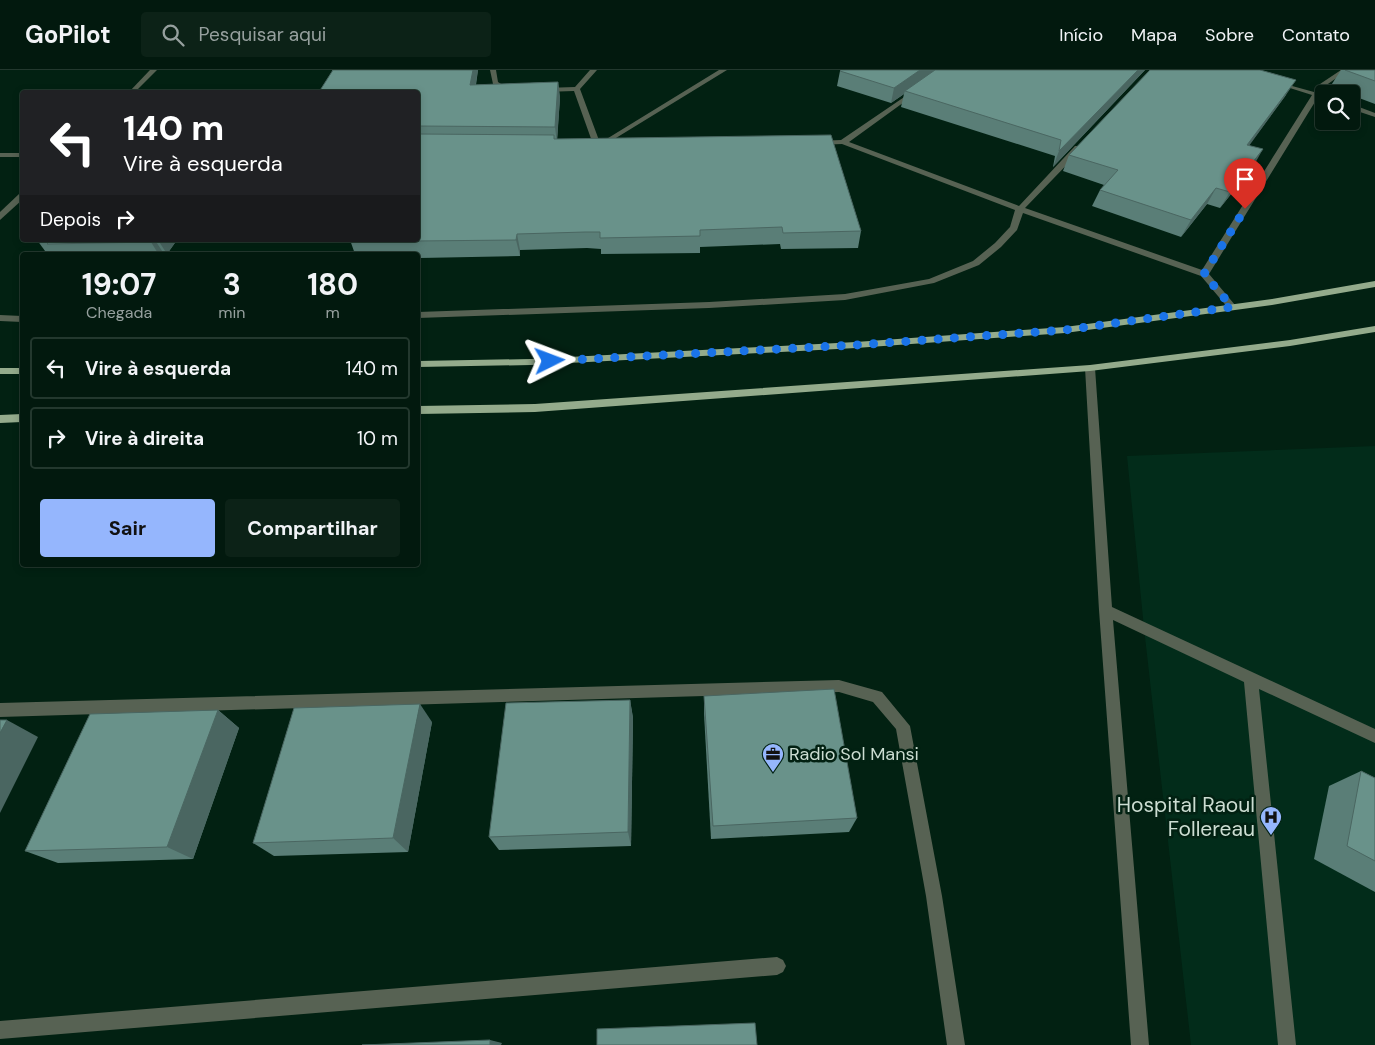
<!DOCTYPE html>
<html lang="pt">
<meta charset="utf-8">
<style>
:root{--surface:#02190e;--page:#0c2217;--text:#f1f3f6;--muted:#96a09e;--line:#23382e;--accent:#95b6fd}
body{margin:0;font-family:"DM Sans",sans-serif;background:var(--page);color:var(--text);height:100vh;display:flex;flex-direction:column;font-size:19px;white-space:nowrap}
*{box-sizing:border-box;margin:0}
p{font-size:16px;color:var(--muted)}
.icon{flex:none;width:28px;height:28px;fill:none;stroke:currentColor;stroke-width:2;stroke-linecap:round;stroke-linejoin:round}
.map{position:relative;flex:1;overflow:hidden}
.side{position:absolute;left:20px;top:182px;width:400px;height:315px;display:flex;flex-direction:column;background:var(--surface);border-radius:5px;box-shadow:0 2px 8px #0003,0 0 0 1px var(--line)}
.side>*{flex:none}
.top-card{position:absolute;left:20px;top:20px;width:400px;height:152px;border-radius:5px;box-shadow:0 2px 8px #0003,0 0 0 1px var(--line);background:#202124;color:#fff;overflow:hidden}
.fabs{position:absolute;left:1315px;top:15px;display:grid;gap:10px}
.fabs a{display:grid;place-items:center;width:45px;height:45px;border-radius:5px;background:var(--surface);box-shadow:0 2px 8px #0003,0 0 0 1px var(--line);font-size:25px}
.pin{position:absolute;display:grid;place-items:center;width:42px;height:42px;color:#fff;margin:-51px -21px;border-radius:50% 50% 50% 0;rotate:-45deg;box-shadow:0 0 5px #0007}
.pin .icon{rotate:45deg}
.me{position:absolute;width:55px;margin:-28px;rotate:87deg;stroke-linejoin:round;filter:drop-shadow(0 0 4px #0008)}
.turn{display:flex;align-items:center;gap:18px;height:105px;padding:0 20px;font-size:22px}
.turn .icon{width:65px;height:65px;stroke-width:2.5}
.turn b{display:block;font-size:35px;line-height:42px}
.then{display:flex;align-items:center;height:48px;padding:0 20px;background:#0003;gap:10px;font-size:19px}
.eta{display:flex;justify-content:space-evenly;align-items:center;height:85px;text-align:center}
.eta b{font-size:30px;font-weight:700;line-height:35px}
.primary-button{display:flex;gap:10px;margin-top:auto;padding:10px 20px}
.primary-button a{flex:1;height:58px;border-radius:5px;background:var(--accent);color:#111;font-size:20px;font-weight:700;line-height:58px;text-align:center}
.primary-button a+a{background:var(--page);color:var(--text)}
ul{padding:0;list-style:none}
li{display:flex;align-items:center;gap:15px;height:62px;margin:0 10px 8px;padding:0 10px;border:2px solid var(--line);border-radius:5px}
li div{flex:1}
li b{display:block;font-size:19px}
li em{font-style:normal}
header{display:flex;align-items:center;gap:30px;box-sizing:border-box;height:70px;padding:0 25px;background:var(--surface);border-bottom:1px solid var(--line)}
header strong{font-size:24px}
nav{display:flex;gap:28px;margin-inline-start:auto;font-size:18px}
.search{width:350px;height:45px;background:var(--page);display:flex;align-items:center;gap:12px;box-sizing:border-box;padding:0 18px;border-radius:5px;color:var(--muted);font-size:19px}
.map>svg:first-child{display:block}
</style>
<header>
<strong>GoPilot</strong>
<div class="search"><svg class="icon" aria-label="search" viewBox="0 0 24 24"><circle cx="10" cy="10" r="6"/><path d="M15 15l6 6"/></svg>Pesquisar aqui</div>
<nav><a>Início</a><a>Mapa</a><a>Sobre</a><a>Contato</a></nav>
</header>
<div class="map">
<svg width="1375" height="975" viewBox="0 0 1375 975">
<rect width="100%" height="100%" fill="#022112"/>
<path fill="#022c1a" d="M 1375,376 L 1375,975 L 1191,975 L 1144,558 L 1127,386 Z"/>
<g fill="none" stroke-linecap="round" stroke-linejoin="round">
<g fill="#576253" fill-rule="evenodd">
<path d="M 150,0 L 157,0 L 135,22 L 129,22 Z"/>
<path d="M 490,0 L 496,0 L 498,12 L 509,19 L 514,20 L 514,22 L 506,22 L 493,14 Z"/>
<path d="M 590,0 L 597,0 L 580,19 L 600,73 L 719,0 L 727,0 L 598,79 L 594,77 L 574,21 L 544,22 L 541,20 L 544,18 L 575,17 Z"/>
<path d="M 1341,0 L 1348,0 L 1325,16 L 1320,24 L 1324,25 L 1324,29 L 1318,27 L 1209,204 L 1235,235 L 1235,239 L 1229,239 L 1201,206 L 1023,143 L 1017,160 L 1001,177 L 979,195 L 934,213 L 845,230 L 709,238 L 418,248 L 418,242 L 709,232 L 845,224 L 929,209 L 973,191 L 995,173 L 1010,157 L 1015,140 L 842,74 L 817,75 L 813,73 L 817,71 L 841,70 L 916,19 L 919,21 L 918,22 L 849,72 L 1019,136 L 1075,76 L 1081,76 L 1081,80 L 1025,138 L 1202,200 L 1312,25 L 1274,13 L 1274,11 L 1314,22 L 1320,14 Z"/>
<path d="M 1351,34 L 1375,43 L 1375,47 L 1351,39 Z"/>
<rect x="0" y="83" width="22" height="4"/>
<path d="M 19,124 L 22,124 L 22,130 L 0,150 L 0,142 Z"/>
<path d="M 0,245 L 22,246 L 22,252 L 0,251 Z"/>
<path d="M 1090,295 L 1095,298 L 1112,537 L 1375,659 L 1375,673 L 1259,619 L 1296,975 L 1278,975 L 1244,612 L 1113,550 L 1149,975 L 1131,975 L 1099,540 L 1085,298 Z"/>
<path d="M 839,610 L 882,622 L 910,656 L 942,826 L 965,975 L 947,975 L 926,826 L 896,659 L 873,632 L 839,622 L 0,647 L 0,633 Z"/>
<path d="M 777,887 L 783,890 L 786,896 L 783,902 L 777,905 L 0,969 L 0,951 Z"/>
</g>
<g fill="#94ab8c" fill-rule="evenodd">
<path d="M 1375,211 L 1375,217 L 1272,235 L 1065,263 L 856,278 L 531,295 L 418,297 L 418,291 L 531,289 L 856,272 L 1065,257 L 1272,229 Z"/>
<path d="M 1375,256 L 1375,262 L 1290,276 L 1090,301 L 535,342 L 418,344 L 418,336 L 535,334 L 1090,295 L 1290,270 Z"/>
<rect x="0" y="298" width="22" height="6"/>
<path d="M 22,344 L 22,352 L 0,353 L 0,345 Z"/>
</g>
</g>
<g fill="#5a7e77">
<path d="M 332,0 L 478,0 L 476,15 L 558,12 L 560,28 L 557,69 L 861,161 L 858,178 L 781,179 L 780,174 L 700,177 L 700,183 L 601,184 L 601,179 L 587,178 L 520,180 L 520,186 L 420,188 L 418,182 L 355,184 L 350,170 L 418,170 L 418,22 L 332,1 Z"/>
<path d="M 1145,0 L 1053,97 L 1055,86 L 901,37 L 904,24 L 891,33 L 837,16 L 840,1 Z"/>
<path d="M 1341,0 L 1375,0 L 1375,34 L 1351,25 L 1351,24 L 1348,24 L 1330,17 Z"/>
<path d="M 1286,25 L 1249,75 L 1254,95 L 1220,138 L 1207,134 L 1181,167 L 1092,136 L 1100,120 L 1104,115 L 1063,101 L 1069,85 Z"/>
<path d="M 37,170 L 177,170 L 167,184 L 163,185 L 48,185 Z"/>
<path d="M 704,626 L 857,748 L 849,762 L 711,769 L 704,644 Z"/>
<path d="M 630,630 L 633,648 L 631,776 L 499,780 L 489,767 Z"/>
<path d="M 218,640 L 239,658 L 193,789 L 58,793 L 25,781 Z"/>
<path d="M 432,652 L 408,782 L 274,786 L 253,773 Z"/>
<path d="M 1361,701 L 1375,708 L 1375,822 L 1314,789 L 1329,716 Z"/>
</g>
<g fill="#4a6661">
<path d="M 473,0 L 478,0 L 473,30 L 470,15 Z"/>
<path d="M 920,0 L 939,0 L 905,21 L 904,24 L 891,33 L 894,18 Z"/>
<path d="M 1138,0 L 1145,0 L 1053,97 L 1059,81 Z"/>
<path d="M 1296,10 L 1286,25 L 1238,91 L 1247,75 Z"/>
<path d="M 558,12 L 560,28 L 557,73 L 555,57 Z"/>
<path d="M 1263,79 L 1254,95 L 1220,138 L 1230,122 Z"/>
<path d="M 1216,118 L 1207,134 L 1181,167 L 1191,150 Z"/>
<path d="M 517,164 L 520,180 L 520,186 L 516,170 Z"/>
<path d="M 152,170 L 155,170 L 164,184 L 163,185 L 159,185 L 151,172 Z"/>
<path d="M 158,170 L 177,170 L 167,184 Z"/>
<path d="M 630,630 L 633,648 L 631,776 L 628,762 Z"/>
<path d="M 420,634 L 432,652 L 408,782 L 393,768 Z"/>
<path d="M 218,640 L 239,658 L 193,789 L 167,777 Z"/>
<path d="M 7,650 L 38,667 L 0,743 L 0,663 Z"/>
<path d="M 490,970 L 502,973 L 501,975 L 490,975 Z"/>
</g>
<g fill="#69928a" stroke="#4a6661">
<path d="M 333,0 L 473,0 L 470,15 L 558,12 L 555,57 L 418,56 L 418,22 L 319,22 Z"/>
<path d="M 841,0 L 920,0 L 894,18 L 840,1 Z"/>
<path d="M 935,0 L 1138,0 L 1059,81 L 1061,70 L 905,21 Z"/>
<path d="M 1150,0 L 1260,0 L 1296,10 L 1247,75 L 1263,79 L 1230,122 L 1216,118 L 1191,150 L 1100,120 L 1118,100 L 1069,85 Z"/>
<path d="M 1345,0 L 1375,0 L 1375,11 Z"/>
<path d="M 418,64 L 554,65 L 554,69 L 831,65 L 861,161 L 783,163 L 782,157 L 700,160 L 700,166 L 600,168 L 600,162 L 585,162 L 517,164 L 516,170 L 415,171 L 415,170 L 418,170 Z"/>
<path d="M 51,170 L 152,170 L 151,172 L 47,174 Z"/>
<path d="M 834,619 L 857,748 L 713,756 L 704,626 Z"/>
<path d="M 630,630 L 628,762 L 489,767 L 506,633 Z"/>
<path d="M 420,634 L 393,768 L 253,773 L 294,638 Z"/>
<path d="M 218,640 L 167,777 L 25,781 L 90,644 Z"/>
<path d="M 0,650 L 7,650 L 0,663 Z"/>
<path d="M 1361,701 L 1375,708 L 1375,791 L 1347,776 Z"/>
<path d="M 755,953 L 757,975 L 597,975 L 597,959 Z"/>
<path d="M 490,970 L 490,975 L 362,975 Z"/>
</g>
<g fill="none" stroke-linecap="round" stroke-linejoin="round">
<path stroke="#1a73e8" stroke-width="9" stroke-dasharray="0 16.2" d="M 550,291 L 856,275 L 1065,260 L 1232,237 L 1204,204 L 1245,139"/>
</g>
<defs>
<g id="office-pin" transform="scale(1.125)"><path d="M0 17L-7.5 6A9.5 9.5 0 1 1 7.5 6Z" fill="#95b6fd" stroke="#022112"/><path d="M-6-3h4V-5.5h4V-3h4V5H-6ZM-1-4.5V-3h2v-1.5ZM-6 0V1H6V0Z" fill="#111"/></g>
<g id="hospital-pin" transform="scale(1.125)"><path d="M0 17L-7.5 6A9.5 9.5 0 1 1 7.5 6Z" fill="#95b6fd" stroke="#022112"/><path d="M-5-5h3v3.5h4V-5h3V5h-3V1.5h-4V5h-3Z" fill="#111"/></g>
</defs>
<g fill-rule="evenodd">
<use href="#office-pin" x="773" y="684"/>
<use href="#hospital-pin" x="1271" y="747"/>
</g>
<g text-anchor="middle" dominant-baseline="central" stroke-width="5" stroke-linejoin="round" paint-order="stroke">
<g font-size="18" fill="#ccddd2" stroke="#022112" text-anchor="start">
<text x="789" y="684">Radio Sol Mansi</text>
</g>
<g font-size="21" fill="#ccddd2" stroke="#022112" text-anchor="end">
<text x="1255" y="735">Hospital Raoul<tspan x="1255" dy="24">Follereau</tspan></text>
</g>
</g>
</svg>
<div class="fabs">
<a><svg class="icon" aria-label="search" viewBox="0 0 24 24"><circle cx="10" cy="10" r="6"/><path d="M15 15l6 6"/></svg></a>
</div>
<div class="pin" style="left:1245px;top:139px;background:#d93025"><svg class="icon" aria-label="arrive" viewBox="0 0 24 24"><path d="M6 21V4h12l-3 4 3 4H6"/></svg></div>
<svg class="me" style="left:550px;top:291px" viewBox="-20 -20 40 40"><path d="M0-17L14 15 0 8-14 15z" fill="#1a73e8" stroke="#fff" stroke-width="4"/></svg>
<div class="top-card">
<div class="turn"><svg class="icon" aria-label="left" viewBox="0 0 24 24"><path d="M17 20v-9H6M10 6l-5 5 5 5"/></svg><div><b>140 m</b>Vire à esquerda</div></div>
<div class="then">Depois<svg class="icon" aria-label="right" viewBox="0 0 24 24"><path d="M7 20v-9h11M14 6l5 5-5 5"/></svg></div>
</div>
<section class="side">
<div class="eta">
<div><b>19:07</b><p>Chegada</p></div>
<div><b>3</b><p>min</p></div>
<div><b>180</b><p>m</p></div>
</div>
<ul>
<li><svg class="icon" aria-label="left" viewBox="0 0 24 24"><path d="M17 20v-9H6M10 6l-5 5 5 5"/></svg><div><b>Vire à esquerda</b></div><em>140 m</em></li>
<li><svg class="icon" aria-label="right" viewBox="0 0 24 24"><path d="M7 20v-9h11M14 6l5 5-5 5"/></svg><div><b>Vire à direita</b></div><em>10 m</em></li>
</ul>
<div class="primary-button"><a>Sair</a><a>Compartilhar</a></div>
</section>
</div>
